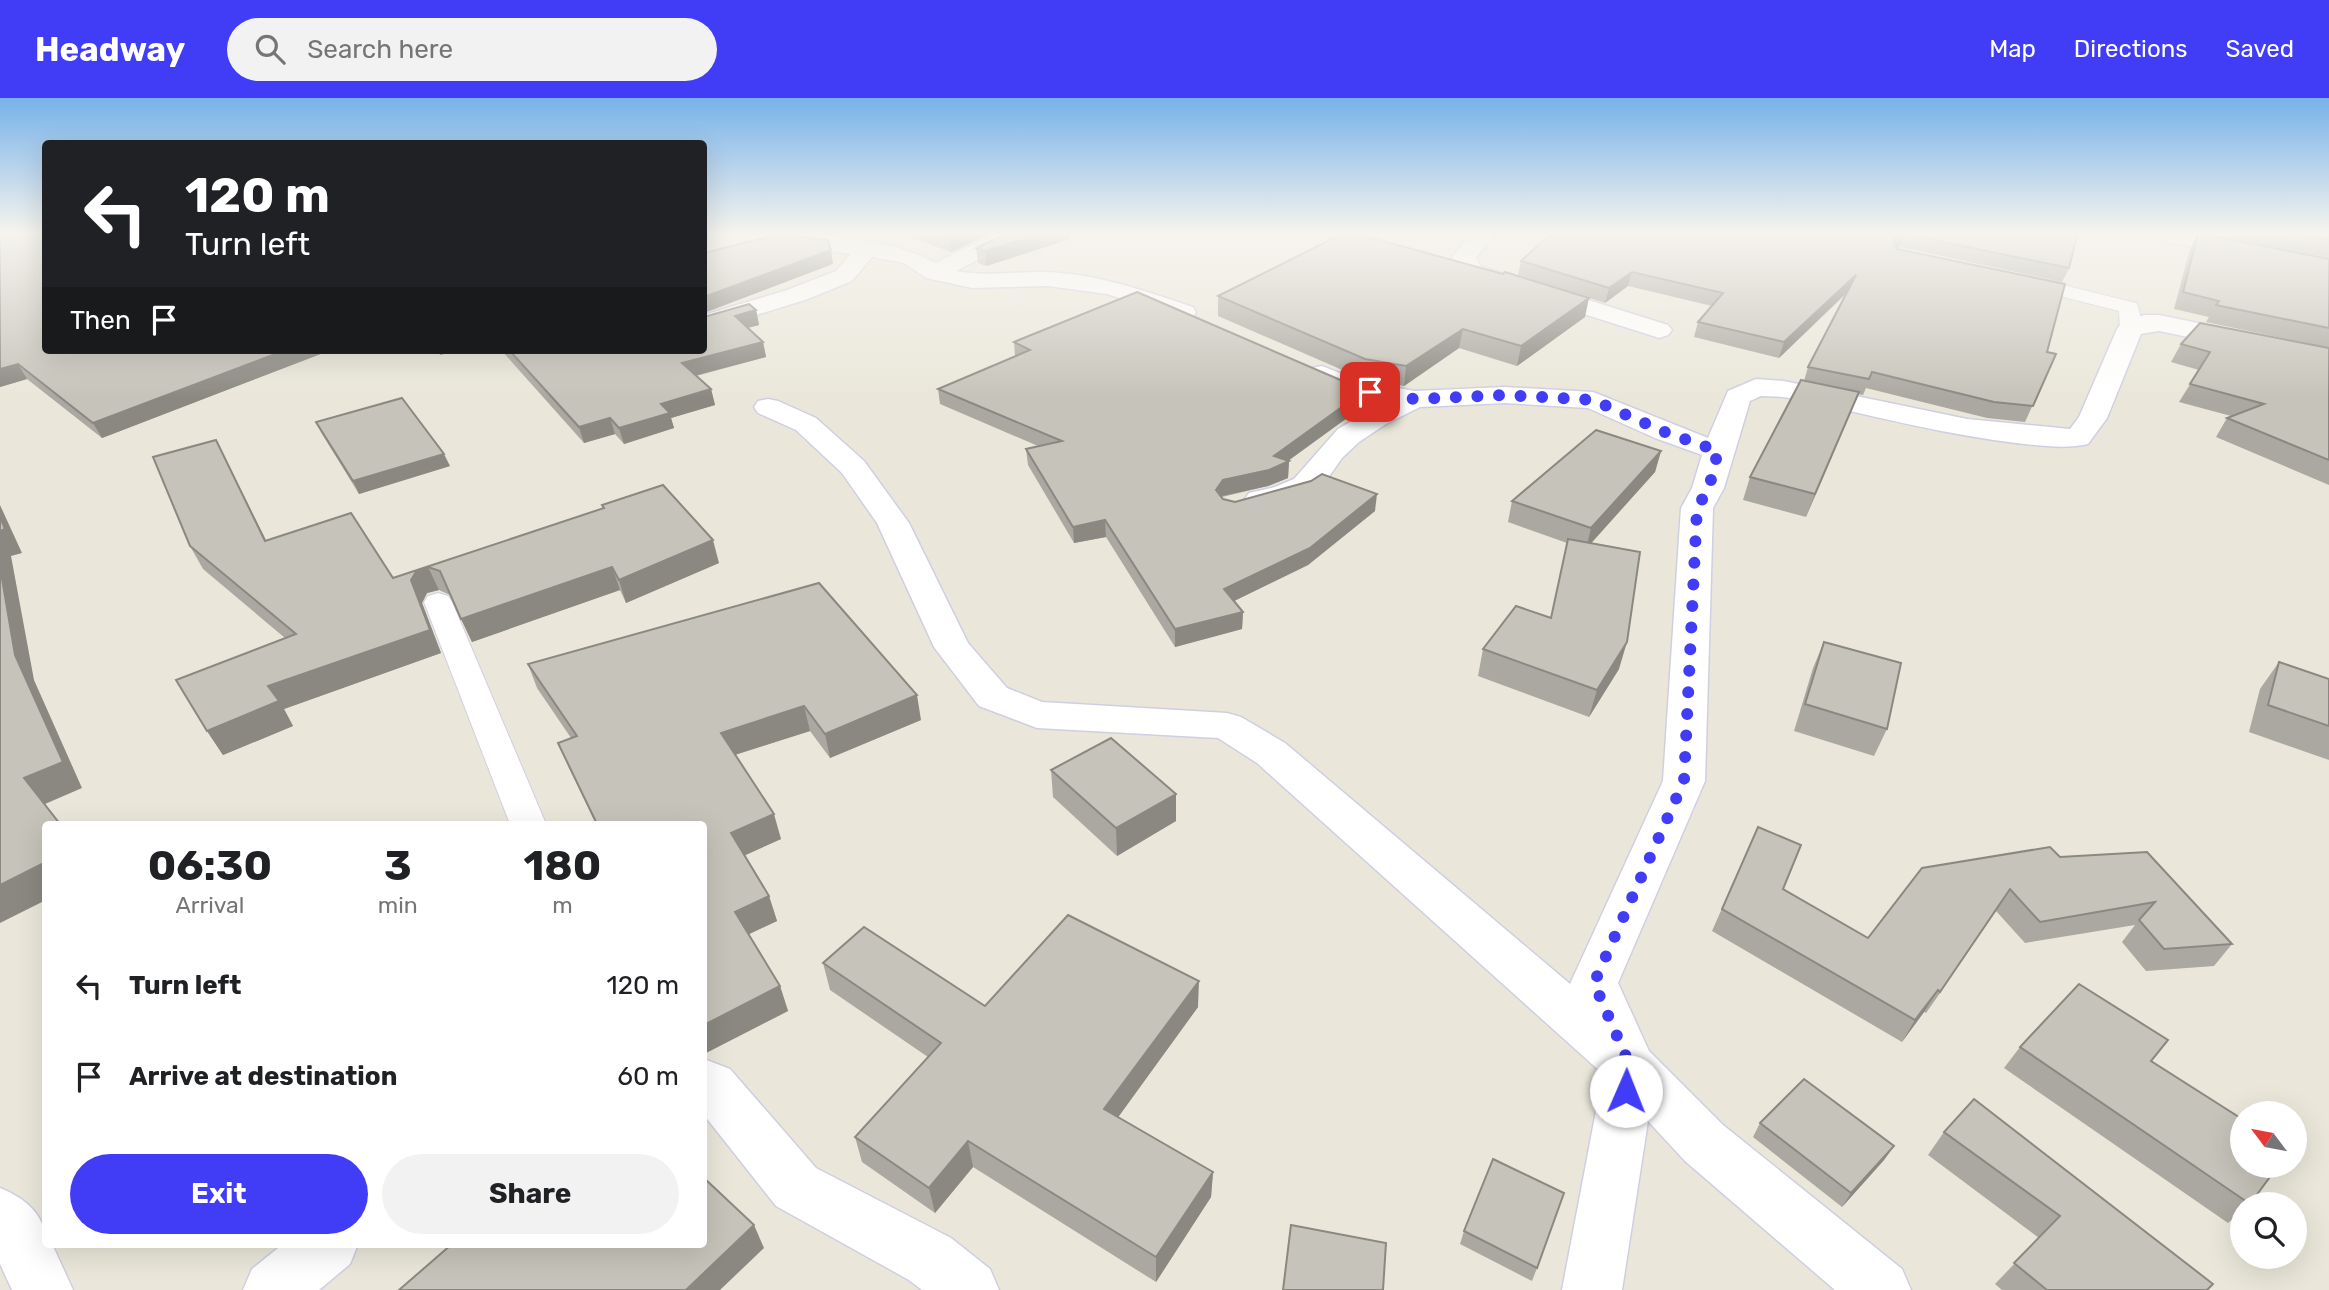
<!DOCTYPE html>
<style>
:root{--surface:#fff;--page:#f2f2f2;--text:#202124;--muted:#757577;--accent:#413cf5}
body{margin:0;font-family:Rubik,sans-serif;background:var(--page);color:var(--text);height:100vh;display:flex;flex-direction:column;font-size:26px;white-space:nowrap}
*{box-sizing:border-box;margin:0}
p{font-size:23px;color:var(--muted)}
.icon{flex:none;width:38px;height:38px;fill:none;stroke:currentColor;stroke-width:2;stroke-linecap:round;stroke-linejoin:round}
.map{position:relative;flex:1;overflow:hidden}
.sheet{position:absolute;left:42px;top:723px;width:665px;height:427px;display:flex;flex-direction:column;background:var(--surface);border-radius:7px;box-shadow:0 7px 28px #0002}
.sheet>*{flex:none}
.banner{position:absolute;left:42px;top:42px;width:665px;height:214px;border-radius:7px;box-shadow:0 7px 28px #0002;background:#202124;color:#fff;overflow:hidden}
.needle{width:46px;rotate:302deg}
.buttons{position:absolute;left:2230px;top:1003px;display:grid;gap:14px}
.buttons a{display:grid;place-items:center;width:77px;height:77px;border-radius:50%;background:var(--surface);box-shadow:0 7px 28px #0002;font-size:35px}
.pin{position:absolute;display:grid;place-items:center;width:60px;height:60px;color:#fff;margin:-30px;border-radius:14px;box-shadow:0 4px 10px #0006}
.me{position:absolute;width:77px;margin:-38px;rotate:1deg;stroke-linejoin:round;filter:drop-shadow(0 0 5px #0008)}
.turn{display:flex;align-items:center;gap:24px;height:147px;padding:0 28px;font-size:32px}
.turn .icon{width:91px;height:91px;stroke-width:2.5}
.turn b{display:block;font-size:49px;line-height:60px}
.then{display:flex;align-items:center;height:66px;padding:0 28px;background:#0003;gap:14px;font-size:26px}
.eta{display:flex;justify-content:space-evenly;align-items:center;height:119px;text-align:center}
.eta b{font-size:42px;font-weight:700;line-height:49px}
.cta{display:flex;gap:14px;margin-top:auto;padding:14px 28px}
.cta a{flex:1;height:80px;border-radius:42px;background:var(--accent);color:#fff;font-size:28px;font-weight:700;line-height:80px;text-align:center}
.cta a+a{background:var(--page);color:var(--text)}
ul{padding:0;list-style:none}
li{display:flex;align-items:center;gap:21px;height:91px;padding:0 28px}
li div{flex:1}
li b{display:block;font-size:26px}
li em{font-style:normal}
header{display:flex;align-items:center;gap:42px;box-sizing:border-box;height:98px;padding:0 35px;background:var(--accent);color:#fff}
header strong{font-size:33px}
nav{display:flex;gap:38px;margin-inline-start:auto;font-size:24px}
.search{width:490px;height:63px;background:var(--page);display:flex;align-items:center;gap:18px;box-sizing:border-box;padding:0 24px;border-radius:38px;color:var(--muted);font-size:26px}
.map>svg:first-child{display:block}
</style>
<header>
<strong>Headway</strong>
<div class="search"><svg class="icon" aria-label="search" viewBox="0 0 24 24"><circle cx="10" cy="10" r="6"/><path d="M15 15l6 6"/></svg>Search here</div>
<nav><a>Map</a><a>Directions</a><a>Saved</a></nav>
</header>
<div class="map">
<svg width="2329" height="1192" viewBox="0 0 2329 1192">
<rect width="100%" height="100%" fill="#eae7da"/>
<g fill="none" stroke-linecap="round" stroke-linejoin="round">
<g stroke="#d0cfe1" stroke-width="2">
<g id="service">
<path d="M 2023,177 L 2136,205 C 2141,212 2142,228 2137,235 L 2123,235 L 2120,231 L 2119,213 L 2016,187 L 2013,183 Z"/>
<path d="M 438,495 L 448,498 L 452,504 L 546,726 L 510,726 L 424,504 L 428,498 Z"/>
</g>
</g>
<g stroke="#d0cfe1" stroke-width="3">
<g id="minor">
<path d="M 727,134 C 777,129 893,139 935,165 L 998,134 L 1025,134 L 1022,139 L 956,173 C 986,179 1017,173 1047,174 C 1098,176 1145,193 1193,209 L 1196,214 L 1193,219 L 1184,221 L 1107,196 L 1048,188 L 972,190 L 926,180 L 904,165 L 872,159 L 852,183 L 805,202 L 704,233 L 704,217 L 787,192 L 836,173 L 851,156 L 738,141 L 730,139 Z"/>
<path d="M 1474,134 L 1497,134 L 1476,159 L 1480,168 L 1668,227 L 1672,232 L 1668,237 L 1659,240 L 1650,237 L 1464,178 L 1455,167 L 1453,158 Z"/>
<path d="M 2145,134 L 2185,134 L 2329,163 L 2329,177 L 2156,141 L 2148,139 Z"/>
<path d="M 2144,217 L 2159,217 L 2329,252 L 2329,268 L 2159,233 L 2141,236 L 2107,320 L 2088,346 C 2068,351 2045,348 2024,346 C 1943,337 1864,315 1784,299 L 1761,298 L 1750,303 L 1724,390 L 1713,410 L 1705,683 L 1618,885 L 1649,953 L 1723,1027 L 1902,1171 L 1911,1192 L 1835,1192 L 1685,1063 L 1648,1023 L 1622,1192 L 1562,1192 L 1603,976 L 1257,665 L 1218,640 L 1037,630 L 979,608 L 934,549 L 877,425 L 842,375 L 796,332 L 758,315 L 754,309 L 758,303 L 768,301 L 778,303 L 816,320 L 864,363 L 909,425 L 968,545 L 1007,590 L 1042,604 L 1227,615 L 1241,619 L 1285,645 L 1570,886 L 1663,683 L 1681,410 L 1692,390 L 1702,357 L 1655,340 L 1588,310 L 1505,305 L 1420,309 L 1386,326 L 1359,344 L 1342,360 L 1321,390 L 1310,397 L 1260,411 L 1249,409 L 1244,402 L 1249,395 L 1275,389 L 1294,381 L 1338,331 L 1385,304 C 1363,301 1322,295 1309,276 L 1312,270 L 1322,268 L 1362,284 L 1415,293 L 1505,289 L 1593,294 L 1708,340 L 1728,293 L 1756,281 L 1784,283 L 1967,321 L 2070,331 L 2079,319 L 2117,231 L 2121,226 Z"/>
<path d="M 704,961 L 730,971 L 816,1070 L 951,1140 L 990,1171 L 999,1192 L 922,1192 L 909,1182 L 776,1108 L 704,1017 Z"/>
<path d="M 0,1090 C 25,1100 46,1117 46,1146 L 52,1146 L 73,1192 L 12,1192 L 0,1166 Z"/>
<path d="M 283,1146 L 358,1146 L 350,1166 L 319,1192 L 243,1192 L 252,1171 Z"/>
</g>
</g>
<use href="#service" fill="#fff" fill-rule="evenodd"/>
<use href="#minor" fill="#fff" fill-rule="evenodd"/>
</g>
<g fill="#aaa8a0">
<path d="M 0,134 L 46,252 L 331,252 L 102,340 L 27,281 L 0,289 Z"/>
<path d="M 895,134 L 994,134 L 951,154 Z"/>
<path d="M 1553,134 L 2078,134 L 2069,170 L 2062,184 L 1900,149 L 1896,150 L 2047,254 L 2056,256 L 2025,324 L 1987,320 L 1866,290 L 1863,297 L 1858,296 L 1806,419 L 1743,402 L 1750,379 L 1804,283 L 1808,269 L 1846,196 L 1779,260 L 1694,239 L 1698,224 L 1712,208 L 1628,188 L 1605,205 L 1518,177 L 1521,163 Z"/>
<path d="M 2236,134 L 2329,134 L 2329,160 L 2232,141 Z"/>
<path d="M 2198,135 L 2329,161 L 2329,250 L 2206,224 L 2209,219 L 2174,211 L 2190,151 Z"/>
<path d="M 1070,141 L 986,168 L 978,165 L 976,150 Z"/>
<path d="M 1218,198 L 1585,219 L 1517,268 L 1459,250 L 1404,288 L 1363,281 L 1218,218 Z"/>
<path d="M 756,212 L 759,227 L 748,230 L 763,244 L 766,259 L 696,278 L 711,291 L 715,307 L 671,320 L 674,330 L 624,346 L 615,336 L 584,345 L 501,252 L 704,252 Z"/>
<path d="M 1014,244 L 1345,284 L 1371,288 L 1369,304 L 1288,363 L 1289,363 L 1288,380 L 1268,388 L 1222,399 L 1223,401 L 1235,404 L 1375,413 L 1308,467 L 1234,503 L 1243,514 L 1242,531 L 1175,549 L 1106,439 L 1074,445 L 1028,367 L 1026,351 L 1038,348 L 940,306 L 938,291 L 1015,258 Z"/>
<path d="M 2181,246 L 2329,250 L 2329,387 L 2216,339 L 2227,320 L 2231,318 L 2179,304 L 2199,272 L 2171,264 Z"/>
<path d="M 316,324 L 450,368 L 359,396 L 322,336 Z"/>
<path d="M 216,342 L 266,442 L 393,480 L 603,410 L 602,407 L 719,465 L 626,505 L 620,492 L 472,544 L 450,497 L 439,492 L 427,495 L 422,505 L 441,555 L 284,611 L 293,628 L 223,657 L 207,633 L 285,540 L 203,471 L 190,448 Z"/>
<path d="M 1661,353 L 1655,374 L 1591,445 L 1619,571 L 1589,619 L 1478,578 L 1483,551 L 1551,520 L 1567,445 L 1508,424 L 1512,403 Z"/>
<path d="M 1824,544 L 1887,631 L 1874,658 L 1794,633 L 1813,570 Z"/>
<path d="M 2279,564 L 2329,581 L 2329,662 L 2249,634 L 2260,591 Z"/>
<path d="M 528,566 L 921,622 L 830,660 L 810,633 L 735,657 L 781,741 L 745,757 L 769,798 L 777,823 L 749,836 L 780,888 L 788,913 L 704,956 L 704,726 L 596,726 L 569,670 L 558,645 L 571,640 L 537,590 Z"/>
<path d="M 1051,672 L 1176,723 L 1117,758 L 1053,699 Z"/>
<path d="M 1758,729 L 1783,791 L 1868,840 L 2060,759 L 2147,754 L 2232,846 L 2214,868 L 2146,873 L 2122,844 L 2135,827 L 2025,845 L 1996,813 L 1926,915 L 1924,914 L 1902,944 L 1712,833 Z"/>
<path d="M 823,865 L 985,908 L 1198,909 L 1118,1019 L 1213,1074 L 1211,1099 L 1156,1184 L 973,1069 L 935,1115 L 862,1064 L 855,1039 L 928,959 L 830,892 Z"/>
<path d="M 2020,949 L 2151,963 L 2250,1106 L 2242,1106 L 2242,1113 L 2228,1125 L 2004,970 Z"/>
<path d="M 1760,1025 L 1894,1048 L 1884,1062 L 1842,1109 L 1753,1039 Z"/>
<path d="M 1944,1034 L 2207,1192 L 2002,1192 L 1995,1186 L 2039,1140 L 1928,1057 Z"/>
<path d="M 1464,1133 L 1537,1170 L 1532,1183 L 1460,1146 Z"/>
</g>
<g fill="#8b8882">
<path d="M 704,134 L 719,134 L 704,141 Z"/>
<path d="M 963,134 L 994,134 L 951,154 L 949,140 Z"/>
<path d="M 1048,134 L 1070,134 L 1070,141 L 986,168 L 985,153 Z"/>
<path d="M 1905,136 L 1900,149 L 1891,151 L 1893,143 L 1896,138 Z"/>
<path d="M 831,152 L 833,166 L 704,215 L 704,199 Z"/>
<path d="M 1632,174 L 1628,188 L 1605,205 L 1609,190 Z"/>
<path d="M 1856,177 L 1850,191 L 1779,260 L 1784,244 Z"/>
<path d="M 1589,200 L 1585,219 L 1517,268 L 1521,248 Z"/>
<path d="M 756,212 L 759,227 L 738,232 L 735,218 Z"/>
<path d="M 1463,231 L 1459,250 L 1404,288 L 1406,268 Z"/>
<path d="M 763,244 L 766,259 L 686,280 L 682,265 Z"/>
<path d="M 286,252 L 331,252 L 102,340 L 93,325 Z"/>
<path d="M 438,252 L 462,252 L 440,257 Z"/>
<path d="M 18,266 L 27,281 L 0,289 L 0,271 Z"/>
<path d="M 1371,288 L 1369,304 L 1285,365 L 1289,363 L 1288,380 L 1268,388 L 1222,398 L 1215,408 L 1216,392 L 1223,382 L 1274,358 Z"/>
<path d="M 711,291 L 715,307 L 671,320 L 674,330 L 624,346 L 619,330 L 661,306 Z"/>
<path d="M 1859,294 L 1850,316 L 1806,419 L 1815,396 Z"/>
<path d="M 610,320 L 615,336 L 584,345 L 579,329 Z"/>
<path d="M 216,342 L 227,364 L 277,465 L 265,443 Z"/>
<path d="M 1661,353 L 1655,374 L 1586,451 L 1591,430 Z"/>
<path d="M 444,356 L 450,368 L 359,396 L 353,383 Z"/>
<path d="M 1377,396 L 1375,413 L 1308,467 L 1224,508 L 1224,491 Z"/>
<path d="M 0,407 L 22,455 L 11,458 L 34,582 L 82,690 L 45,706 L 60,726 L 24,680 L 15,557 L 0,469 Z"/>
<path d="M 1105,422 L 1106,439 L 1074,445 L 1073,429 Z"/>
<path d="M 713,442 L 719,465 L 626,505 L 619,482 Z"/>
<path d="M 428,469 L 439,492 L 427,495 L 422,505 L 441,555 L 284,611 L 293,628 L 223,657 L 207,633 L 411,482 L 417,472 Z"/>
<path d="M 612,469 L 620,492 L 472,544 L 461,521 Z"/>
<path d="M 1243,514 L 1242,531 L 1175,549 L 1175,531 Z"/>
<path d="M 1627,544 L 1619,571 L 1589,619 L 1597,592 Z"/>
<path d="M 917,597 L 921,622 L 830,660 L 825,636 Z"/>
<path d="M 804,608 L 810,633 L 728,659 L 721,635 Z"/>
<path d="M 1176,696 L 1176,723 L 1117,758 L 1116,730 Z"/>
<path d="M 774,716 L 781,741 L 739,760 L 731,735 Z"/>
<path d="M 46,764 L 46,802 L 0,825 L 0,787 Z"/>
<path d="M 2010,791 L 1996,813 L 1926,915 L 1940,894 Z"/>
<path d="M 769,798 L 777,823 L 743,839 L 735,814 Z"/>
<path d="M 1199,883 L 1198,909 L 1106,1036 L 1104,1011 Z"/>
<path d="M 780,888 L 788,913 L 704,956 L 704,927 Z"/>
<path d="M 1938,892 L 1924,914 L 1902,944 L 1915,922 Z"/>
<path d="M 968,1043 L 973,1069 L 935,1115 L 929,1090 Z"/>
<path d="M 1894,1048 L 1884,1062 L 1842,1109 L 1851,1095 Z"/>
<path d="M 1213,1074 L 1211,1099 L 1156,1184 L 1156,1159 Z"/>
<path d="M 754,1127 L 764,1150 L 720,1192 L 686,1192 Z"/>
</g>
<g fill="#c6c3ba" stroke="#8b8882" stroke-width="2">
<path d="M 0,134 L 46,134 L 46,252 L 286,252 L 93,325 L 18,266 L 0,271 Z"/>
<path d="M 931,134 L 963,134 L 949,140 Z"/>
<path d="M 1010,134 L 1048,134 L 985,153 L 976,150 Z"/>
<path d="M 1346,134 L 1350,134 L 1503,176 L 1505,174 L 1589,200 L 1521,248 L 1463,231 L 1406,268 L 1365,261 L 1218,198 Z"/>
<path d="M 1553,134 L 2078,134 L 2069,170 L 1905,136 L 1896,138 L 1893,143 L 1897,151 L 2065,186 L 2047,254 L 2056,256 L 2033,308 L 1994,304 L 1872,274 L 1869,281 L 1808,269 L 1856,177 L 1784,244 L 1698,224 L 1723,195 L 1632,174 L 1609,190 L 1521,163 Z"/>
<path d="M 2284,134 L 2329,134 L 2329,142 Z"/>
<path d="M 2198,135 L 2329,161 L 2329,230 L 2216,207 L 2219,203 L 2183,194 Z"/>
<path d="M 780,136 L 828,142 L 831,152 L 704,199 L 704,155 Z"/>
<path d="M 1137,194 L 1345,284 L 1371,288 L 1274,358 L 1289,363 L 1269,372 L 1223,382 L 1216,392 L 1223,401 L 1235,404 L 1311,383 L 1322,376 L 1377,396 L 1310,450 L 1224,491 L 1243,514 L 1175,531 L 1105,422 L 1073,429 L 1026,351 L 1062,343 L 938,291 L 1030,252 L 1014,244 Z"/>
<path d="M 749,206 L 756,212 L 735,218 L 763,244 L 682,265 L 711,291 L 661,306 L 670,315 L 619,330 L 610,320 L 579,329 L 509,252 L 704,252 L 704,219 Z"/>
<path d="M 2200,225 L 2329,250 L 2329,362 L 2227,320 L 2264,306 L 2190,286 L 2210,254 L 2181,246 Z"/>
<path d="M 1801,282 L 1859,294 L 1815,396 L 1750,379 Z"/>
<path d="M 402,300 L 444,356 L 353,383 L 316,324 Z"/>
<path d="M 1596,332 L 1661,353 L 1591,430 L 1512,403 Z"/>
<path d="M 216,342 L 265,443 L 351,415 L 393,480 L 604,410 L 602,407 L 663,387 L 713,442 L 619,482 L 612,469 L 461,521 L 440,473 L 428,469 L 417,472 L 411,482 L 430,532 L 268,588 L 279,603 L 207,633 L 176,582 L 296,536 L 190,448 L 153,359 Z"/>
<path d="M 0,419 L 5,431 L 0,433 Z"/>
<path d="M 1568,441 L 1640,454 L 1627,544 L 1597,592 L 1483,551 L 1516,508 L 1551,520 Z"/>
<path d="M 0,469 L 15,557 L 63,664 L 24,680 L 60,726 L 46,726 L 46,764 L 0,787 Z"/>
<path d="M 819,485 L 917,597 L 825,636 L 804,608 L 721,635 L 774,716 L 731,735 L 769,798 L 735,814 L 780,888 L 704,927 L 704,726 L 597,726 L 558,645 L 577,638 L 528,566 Z"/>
<path d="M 1824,544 L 1901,565 L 1887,631 L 1805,606 Z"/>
<path d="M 2279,564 L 2329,581 L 2329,628 L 2268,607 Z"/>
<path d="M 1111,640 L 1176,696 L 1116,730 L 1051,672 Z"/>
<path d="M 1758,729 L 1801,747 L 1783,791 L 1868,840 L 1922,770 L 2050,749 L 2060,759 L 2147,754 L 2232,846 L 2164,851 L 2139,822 L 2155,804 L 2040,824 L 2010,791 L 1940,894 L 1938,892 L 1915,922 L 1722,811 Z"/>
<path d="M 1068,817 L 1199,883 L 1104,1011 L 1213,1074 L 1156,1159 L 968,1043 L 929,1090 L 855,1039 L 941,945 L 823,865 L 864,829 L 985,908 Z"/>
<path d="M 2079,886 L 2168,942 L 2151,963 L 2242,1021 L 2242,1068 L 2278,1068 L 2250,1106 L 2020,949 Z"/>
<path d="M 1804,981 L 1894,1048 L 1851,1095 L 1760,1025 Z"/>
<path d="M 1974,1001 L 2213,1186 L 2207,1192 L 2047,1192 L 2014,1165 L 2060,1118 L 1944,1034 Z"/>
<path d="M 1493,1061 L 1564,1095 L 1537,1170 L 1464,1133 Z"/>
<path d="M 704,1080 L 754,1127 L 686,1192 L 399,1192 L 452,1146 L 704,1146 Z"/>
<path d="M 1291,1127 L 1386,1145 L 1383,1192 L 1283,1192 Z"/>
</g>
<linearGradient id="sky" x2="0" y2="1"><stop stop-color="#77b2e9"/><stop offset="0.45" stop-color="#f6f4ee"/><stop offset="1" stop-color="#f6f4ee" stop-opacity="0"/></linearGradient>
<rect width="2329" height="300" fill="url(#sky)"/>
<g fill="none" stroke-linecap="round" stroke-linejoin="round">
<path stroke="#413cf5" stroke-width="12" stroke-dasharray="0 21.6" d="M 1370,294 L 1415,301 L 1505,297 L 1593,302 L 1665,334 L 1718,353 L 1709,390 L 1697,410 L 1684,683 L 1594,885 L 1630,968 L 1626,993"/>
</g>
</svg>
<div class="buttons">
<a><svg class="needle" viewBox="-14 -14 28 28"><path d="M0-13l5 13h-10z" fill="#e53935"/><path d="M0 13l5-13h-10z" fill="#757577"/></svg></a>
<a><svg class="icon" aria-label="search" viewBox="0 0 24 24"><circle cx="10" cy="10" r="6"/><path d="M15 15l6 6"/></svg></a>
</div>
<div class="pin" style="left:1370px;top:294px;background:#d93025"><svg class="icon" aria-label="arrive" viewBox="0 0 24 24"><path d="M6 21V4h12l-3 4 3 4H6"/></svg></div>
<svg class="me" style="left:1626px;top:993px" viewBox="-20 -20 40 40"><circle r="19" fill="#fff"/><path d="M0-13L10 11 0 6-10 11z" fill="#413cf5"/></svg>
<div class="banner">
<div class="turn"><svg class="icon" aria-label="left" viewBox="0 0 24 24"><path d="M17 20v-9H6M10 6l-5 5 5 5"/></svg><div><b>120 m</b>Turn left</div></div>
<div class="then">Then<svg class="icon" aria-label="arrive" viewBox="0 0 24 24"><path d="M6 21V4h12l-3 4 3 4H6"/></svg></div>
</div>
<section class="sheet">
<div class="eta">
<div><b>06:30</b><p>Arrival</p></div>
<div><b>3</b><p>min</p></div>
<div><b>180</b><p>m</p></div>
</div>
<ul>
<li><svg class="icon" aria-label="left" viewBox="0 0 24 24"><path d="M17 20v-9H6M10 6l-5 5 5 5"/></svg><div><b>Turn left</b></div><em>120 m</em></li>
<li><svg class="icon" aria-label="arrive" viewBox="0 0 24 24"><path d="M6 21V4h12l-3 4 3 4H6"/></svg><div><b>Arrive at destination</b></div><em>60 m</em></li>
</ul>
<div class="cta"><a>Exit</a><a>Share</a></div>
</section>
</div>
